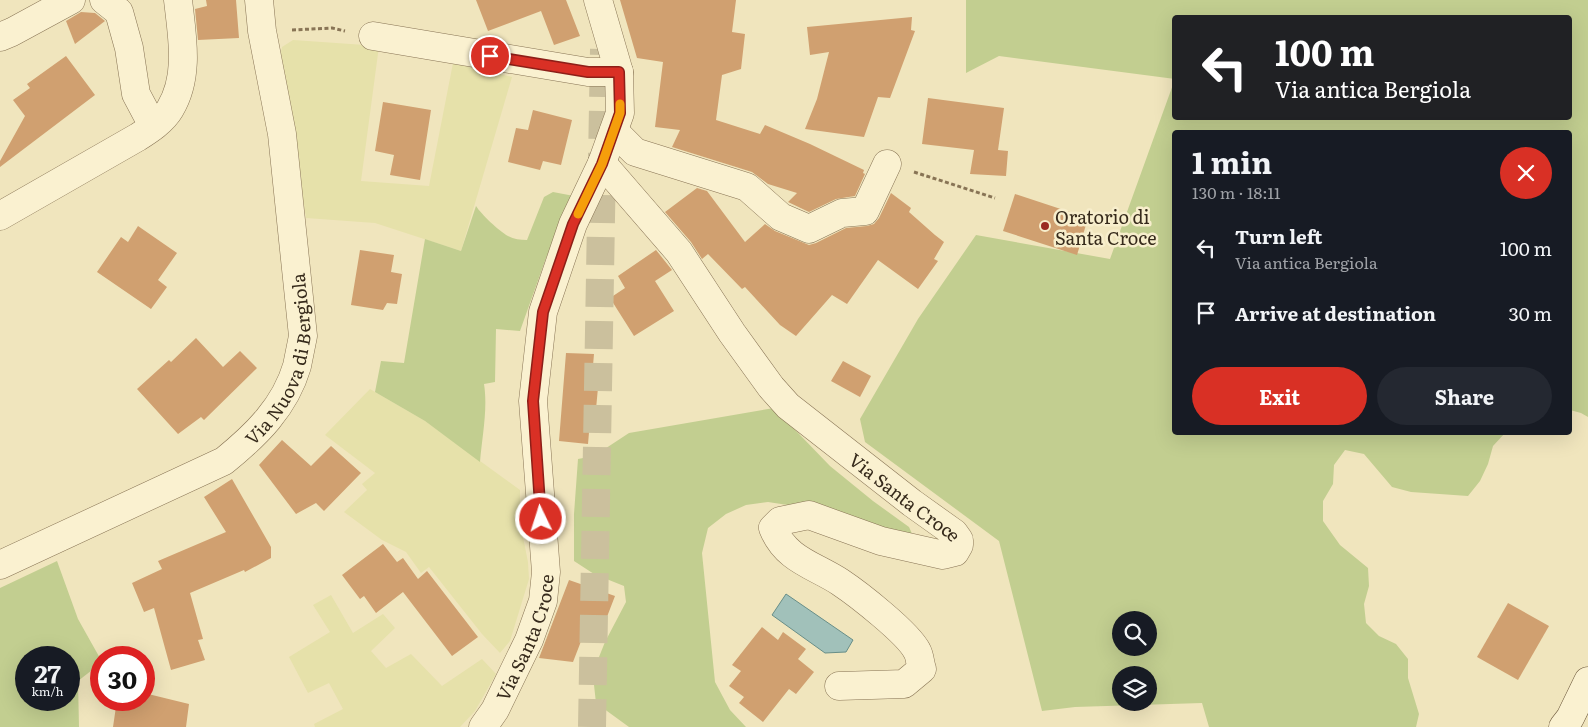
<!DOCTYPE html>
<meta charset="utf-8">
<style>
:root{--surface:#171b24;--page:#242831;--text:#f1f3f6;--muted:#9ea1a6;--accent:#d93025}
body{margin:0;font-family:Literata,serif;background:var(--page);color:var(--text);height:100vh;display:flex;flex-direction:column;font-size:19px;white-space:nowrap}
*{box-sizing:border-box;margin:0}
p{font-size:16px;color:var(--muted)}
.icon{flex:none;width:28px;height:28px;fill:none;stroke:currentColor;stroke-width:2;stroke-linecap:round;stroke-linejoin:round}
.map{position:relative;flex:1;overflow:hidden}
.details{position:absolute;left:1172px;top:130px;width:400px;height:305px;display:flex;flex-direction:column;background:var(--surface);border-radius:5px;box-shadow:0 5px 20px #0002}
.details>*{flex:none}
.top-card{position:absolute;left:1172px;top:15px;width:400px;height:105px;border-radius:5px;box-shadow:0 5px 20px #0002;background:#202124;color:#fff;overflow:hidden}
.tools{position:absolute;left:1112px;top:611px;display:grid;gap:10px}
.tools a{display:grid;place-items:center;width:45px;height:45px;border-radius:50%;background:var(--surface);box-shadow:0 5px 20px #0002;font-size:25px}
.speed{position:absolute;left:15px;top:646px;display:flex;gap:10px;font-size:25px;font-weight:700;text-align:center}
.speed>*{display:grid;place-content:center;width:65px;height:65px;border-radius:50%;background:var(--surface);box-shadow:0 5px 20px #0002;line-height:1}
.speed small{font-size:12px;font-weight:400}
.speed .limit{border:8px solid #d22;background:#fff;color:#111}
.pin{position:absolute;display:grid;place-items:center;width:42px;height:42px;color:#fff;margin:-21px;border:2px solid #fff;border-radius:50%;box-shadow:0 1px 5px #0007}
.me{position:absolute;width:55px;margin:-28px;rotate:356deg;stroke-linejoin:round;filter:drop-shadow(0 0 4px #0008)}
.turn{display:flex;align-items:center;gap:18px;height:105px;padding:0 20px;font-size:22px}
.turn .icon{width:65px;height:65px;stroke-width:2.5}
.turn b{display:block;font-size:35px;line-height:42px}
.round{display:grid;place-items:center;flex:none;width:52px;height:52px;border-radius:26px;background:var(--page)}
.summary{display:flex;align-items:center;justify-content:space-between;height:85px;padding:0 20px}
h1{font-size:30px;font-weight:700;line-height:38px}
.button{display:flex;gap:10px;margin-top:auto;padding:10px 20px}
.button a{flex:1;height:58px;border-radius:30px;background:var(--accent);color:#fff;font-size:20px;font-weight:700;line-height:58px;text-align:center}
.button a+a{background:var(--page);color:var(--text)}
ul{padding:0;list-style:none}
li{display:flex;align-items:center;gap:15px;height:65px;padding:0 20px}
li div{flex:1}
li b{display:block;font-size:19px}
li em{font-style:normal}
.map>svg:first-child{display:block}
</style>
<div class="map">
<svg width="1588" height="727" viewBox="0 0 1588 727">
<rect width="100%" height="100%" fill="#f0e5bd"/>
<g fill="#e6e1aa">
<path d="M 293,40 L 379,46 L 361,181 L 429,186 L 453,63 L 512,77 L 461,251 L 375,223 L 306,218 L 280,57 L 282,47 Z"/>
<path d="M 370,389 L 425,421 L 520,490 L 520,522 L 528,562 L 529,579 L 510,641 L 500,653 L 482,634 L 429,567 L 421,573 L 406,552 L 382,540 L 344,512 L 367,490 L 362,484 L 375,473 L 325,435 Z"/>
<path d="M 331,595 L 353,633 L 383,614 L 395,628 L 371,651 L 386,668 L 411,654 L 442,686 L 482,659 L 496,674 L 475,711 L 460,727 L 315,727 L 314,724 L 343,709 L 329,683 L 308,693 L 289,657 L 330,632 L 313,605 Z"/>
</g>
<g fill="#c2ce90" fill-rule="evenodd">
<path d="M 966,0 L 1588,0 L 1588,417 L 1581,413 L 1570,410 L 1570,132 L 1175,132 L 1175,432 L 1505,433 L 1493,446 L 1488,464 L 1480,481 L 1468,496 L 1411,492 L 1392,487 L 1364,454 L 1345,450 L 1334,465 L 1333,484 L 1323,501 L 1323,521 L 1340,545 L 1368,568 L 1369,586 L 1364,604 L 1366,623 L 1379,636 L 1396,644 L 1408,659 L 1408,678 L 1419,714 L 1416,727 L 1209,727 L 1202,703 L 1075,707 L 1042,711 L 999,541 L 865,442 L 860,419 L 918,319 L 976,235 L 1110,259 L 1175,79 L 999,56 L 966,73 ZM 1175,18 L 1570,18 L 1570,118 L 1175,118 ZM 1121,620 L 1149,620 L 1149,648 L 1121,648 ZM 1121,675 L 1149,675 L 1149,702 L 1121,702 Z"/>
<path d="M 553,192 L 574,196 L 546,258 L 520,331 L 496,329 L 495,382 L 484,384 C 488,409 482,437 480,462 L 425,421 L 375,392 L 381,361 L 404,363 L 425,239 L 461,251 L 476,206 C 481,214 499,231 508,236 C 514,239 520,240 527,240 L 544,197 Z"/>
<path d="M 774,408 L 830,466 L 873,501 L 909,527 L 914,538 L 814,509 L 768,502 L 746,505 L 726,514 L 708,528 L 702,553 L 715,682 L 730,710 L 746,727 L 629,727 L 596,703 L 594,685 L 597,662 L 605,642 L 626,602 L 624,586 L 594,574 L 574,561 L 574,514 L 578,459 L 594,456 L 629,433 Z"/>
<path d="M 57,561 L 78,619 L 101,660 L 101,663 L 78,681 L 79,727 L 0,727 L 0,588 ZM 26,658 L 69,658 L 69,700 L 26,700 Z"/>
</g>
<path fill="#a1c1ba" stroke="#688e88" d="M 786,594 L 853,640 L 846,652 L 825,653 L 772,615 Z"/>
<g fill="#d0a070">
<path d="M 206,0 L 236,0 L 239,38 L 198,40 L 195,9 L 207,6 Z"/>
<path d="M 476,0 L 566,0 L 580,36 L 554,45 L 541,11 L 488,31 Z"/>
<path d="M 620,0 L 736,0 L 732,32 L 745,34 L 741,69 L 722,75 L 716,120 L 760,134 L 765,125 L 810,144 L 864,170 L 863,173 L 865,174 L 855,196 L 836,199 L 809,212 L 788,202 L 797,193 L 768,184 L 752,172 L 672,147 L 680,130 L 655,127 L 663,62 L 637,58 Z"/>
<path d="M 81,12 L 95,13 L 105,21 L 75,44 L 66,21 Z"/>
<path d="M 912,17 L 911,30 L 915,31 L 890,98 L 878,97 L 864,137 L 805,129 L 817,99 L 829,52 L 810,55 L 807,27 Z"/>
<path d="M 66,56 L 95,95 L 0,167 L 0,161 L 25,116 L 13,100 L 30,88 L 27,84 Z"/>
<path d="M 928,98 L 1004,108 L 998,150 L 1008,151 L 1006,176 L 970,174 L 974,150 L 922,144 Z"/>
<path d="M 383,102 L 431,110 L 420,180 L 390,175 L 394,155 L 375,151 Z"/>
<path d="M 533,110 L 572,120 L 561,165 L 543,161 L 540,170 L 508,162 L 516,128 L 528,130 Z"/>
<path d="M 697,188 L 707,191 L 745,242 L 765,224 L 775,231 L 809,245 L 816,243 L 846,228 L 867,226 L 874,224 L 879,218 L 891,193 L 911,208 L 909,212 L 935,235 L 944,242 L 934,259 L 938,261 L 918,289 L 878,260 L 847,304 L 832,295 L 796,336 L 780,325 L 745,287 L 742,289 L 708,254 L 702,259 L 691,242 L 665,212 Z"/>
<path d="M 1015,194 L 1088,218 L 1077,255 L 1003,231 Z"/>
<path d="M 138,226 L 177,253 L 158,280 L 167,287 L 151,309 L 97,272 L 121,237 L 128,242 Z"/>
<path d="M 360,250 L 394,255 L 391,272 L 402,274 L 397,304 L 387,303 L 383,310 L 351,305 Z"/>
<path d="M 656,250 L 672,270 L 655,281 L 674,311 L 634,336 L 610,298 L 625,288 L 618,276 Z"/>
<path d="M 196,338 L 223,367 L 240,351 L 257,368 L 204,420 L 201,417 L 178,434 L 137,389 L 169,360 L 171,362 Z"/>
<path d="M 566,353 L 594,354 L 592,377 L 599,377 L 596,409 L 591,409 L 588,444 L 559,441 Z"/>
<path d="M 843,361 L 871,376 L 860,397 L 831,381 Z"/>
<path d="M 282,440 L 311,466 L 331,446 L 361,473 L 324,511 L 316,503 L 296,514 L 259,465 Z"/>
<path d="M 232,479 L 271,547 L 271,558 L 245,572 L 244,570 L 190,593 L 203,639 L 198,640 L 205,660 L 171,670 L 154,608 L 144,612 L 132,583 L 162,569 L 158,561 L 226,532 L 204,497 Z"/>
<path d="M 383,544 L 397,562 L 403,558 L 418,579 L 427,571 L 478,637 L 452,656 L 403,592 L 376,613 L 364,596 L 360,599 L 342,575 Z"/>
<path d="M 569,580 L 615,596 L 605,622 L 590,618 L 573,662 L 539,658 Z"/>
<path d="M 1508,603 L 1549,626 L 1518,680 L 1477,657 Z"/>
<path d="M 762,627 L 778,640 L 783,632 L 806,649 L 798,659 L 814,672 L 796,694 L 789,689 L 763,722 L 739,703 L 744,697 L 729,686 L 741,671 L 732,665 Z"/>
<path d="M 144,693 L 189,704 L 186,727 L 113,727 L 117,700 L 144,700 Z"/>
</g>
<g fill="none" stroke-linecap="round" stroke-linejoin="round">
<path stroke="#cbc09d" stroke-width="28" stroke-dasharray="28 14" stroke-linecap="butt" d="M 592,727 L 604,49"/>
<g stroke="#887455" stroke-width="29">
<g id="street">
<path d="M 104,0 L 119,12 L 129,48 L 136,94 L 153,126"/>
<path d="M 373,36 L 588,72 L 619,72"/>
<path d="M 0,37 L 12,32 L 71,0"/>
<path d="M 614,131 L 635,152 L 747,187 L 781,217 L 809,229 L 842,213 L 865,211 L 887,164"/>
<path id="s1" d="M 602,163 L 679,252 L 732,333 L 771,387 L 788,406 L 912,503 L 954,533 L 959,540 L 959,545 L 955,552 L 943,555 L 881,541 L 809,515 L 780,521 L 773,528 C 786,560 814,565 840,582 C 858,594 908,633 917,651 C 920,656 920,664 922,669 L 904,684 L 839,686"/>
<path d="M 0,216 L 138,137 C 149,130 163,121 170,109 C 190,76 182,36 178,0"/>
<path id="s2" d="M 0,565 L 224,461 C 256,435 285,407 297,366 C 299,356 301,346 303,336 L 282,134 L 262,31 L 259,0"/>
<path id="s3" d="M 483,727 L 495,710 L 529,640 L 543,601 L 546,572 L 533,401 L 543,312 L 573,224 L 602,163 L 620,113 L 619,72 L 598,0"/>
</g>
</g>
<g stroke="#6a5539" stroke-width="29">
<path id="secondary" d="M 1563,727 L 1570,718 L 1588,681"/>
</g>
<g stroke="#887455" stroke-width="3" stroke-dasharray="4 2.5" stroke-linecap="butt">
<path d="M 292,30 L 332,28 L 345,31"/>
<path d="M 914,172 L 995,198"/>
</g>
<use href="#street" stroke="#faf1d0" stroke-width="28"/>
<use href="#secondary" stroke="#faf1d0" stroke-width="28"/>
</g>
<g fill="none" stroke-linecap="round" stroke-linejoin="round">
<g stroke="#8d1f18" stroke-width="12">
<path id="route" d="M 490,56 L 588,72 L 619,72 L 620,113 L 602,164 L 573,224 L 543,312 L 533,401 L 541,519"/>
</g>
<use href="#route" stroke="#d93025" stroke-width="9"/>
<path stroke="#f59e0b" stroke-width="9" d="M 578,214 L 602,164 L 620,113 L 620,104"/>
</g>
<circle fill="#9a2b22" stroke="#f7eecc" stroke-width="2" cx="1045" cy="226" r="5"/>
<g text-anchor="middle" dominant-baseline="central" stroke-width="5" stroke-linejoin="round" paint-order="stroke">
<g font-size="18" fill="#362a1b" stroke="#f7eecc" text-anchor="start">
<text x="1055" y="216">Oratorio di<tspan x="1055" dy="21">Santa Croce</tspan></text>
</g>
<g font-size="18" fill="#362a1b" stroke="#f7eecc">
<text stroke="none"><textPath href="#s2" startOffset="370">Via Nuova di Bergiola</textPath></text>
<text stroke="none"><textPath href="#s1" startOffset="455">Via Santa Croce</textPath></text>
<text stroke="none"><textPath href="#s3" startOffset="100">Via Santa Croce</textPath></text>
</g>
</g>
</svg>
<div class="tools">
<a><svg class="icon" aria-label="search" viewBox="0 0 24 24"><circle cx="10" cy="10" r="6"/><path d="M15 15l6 6"/></svg></a>
<a><svg class="icon" aria-label="layers" viewBox="0 0 24 24"><path d="M12 4l9 5-9 5-9-5zM3 14l9 5 9-5"/></svg></a>
</div>
<div class="speed"><div>27<small>km/h</small></div><div class="limit">30</div></div>
<div class="pin" style="left:490px;top:56px;background:#d93025"><svg class="icon" aria-label="arrive" viewBox="0 0 24 24"><path d="M6 21V4h12l-3 4 3 4H6"/></svg></div>
<svg class="me" style="left:541px;top:519px" viewBox="-20 -20 40 40"><circle r="17" fill="#d93025" stroke="#fff" stroke-width="3"/><path d="M0-11L8 9 0 5-8 9z" fill="#fff"/></svg>
<div class="top-card">
<div class="turn"><svg class="icon" aria-label="left" viewBox="0 0 24 24"><path d="M17 20v-9H6M10 6l-5 5 5 5"/></svg><div><b>100 m</b>Via antica Bergiola</div></div>
</div>
<section class="details">
<div class="summary"><div><h1>1 min</h1><p>130 m · 18:11</p></div><a class="round" style="background:#d93025;color:#fff"><svg class="icon" aria-label="close" viewBox="0 0 24 24"><path d="M6 6l12 12M18 6L6 18"/></svg></a></div>
<ul>
<li><svg class="icon" aria-label="left" viewBox="0 0 24 24"><path d="M17 20v-9H6M10 6l-5 5 5 5"/></svg><div><b>Turn left</b><p>Via antica Bergiola</p></div><em>100 m</em></li>
<li><svg class="icon" aria-label="arrive" viewBox="0 0 24 24"><path d="M6 21V4h12l-3 4 3 4H6"/></svg><div><b>Arrive at destination</b></div><em>30 m</em></li>
</ul>
<div class="button"><a>Exit</a><a>Share</a></div>
</section>
</div>
